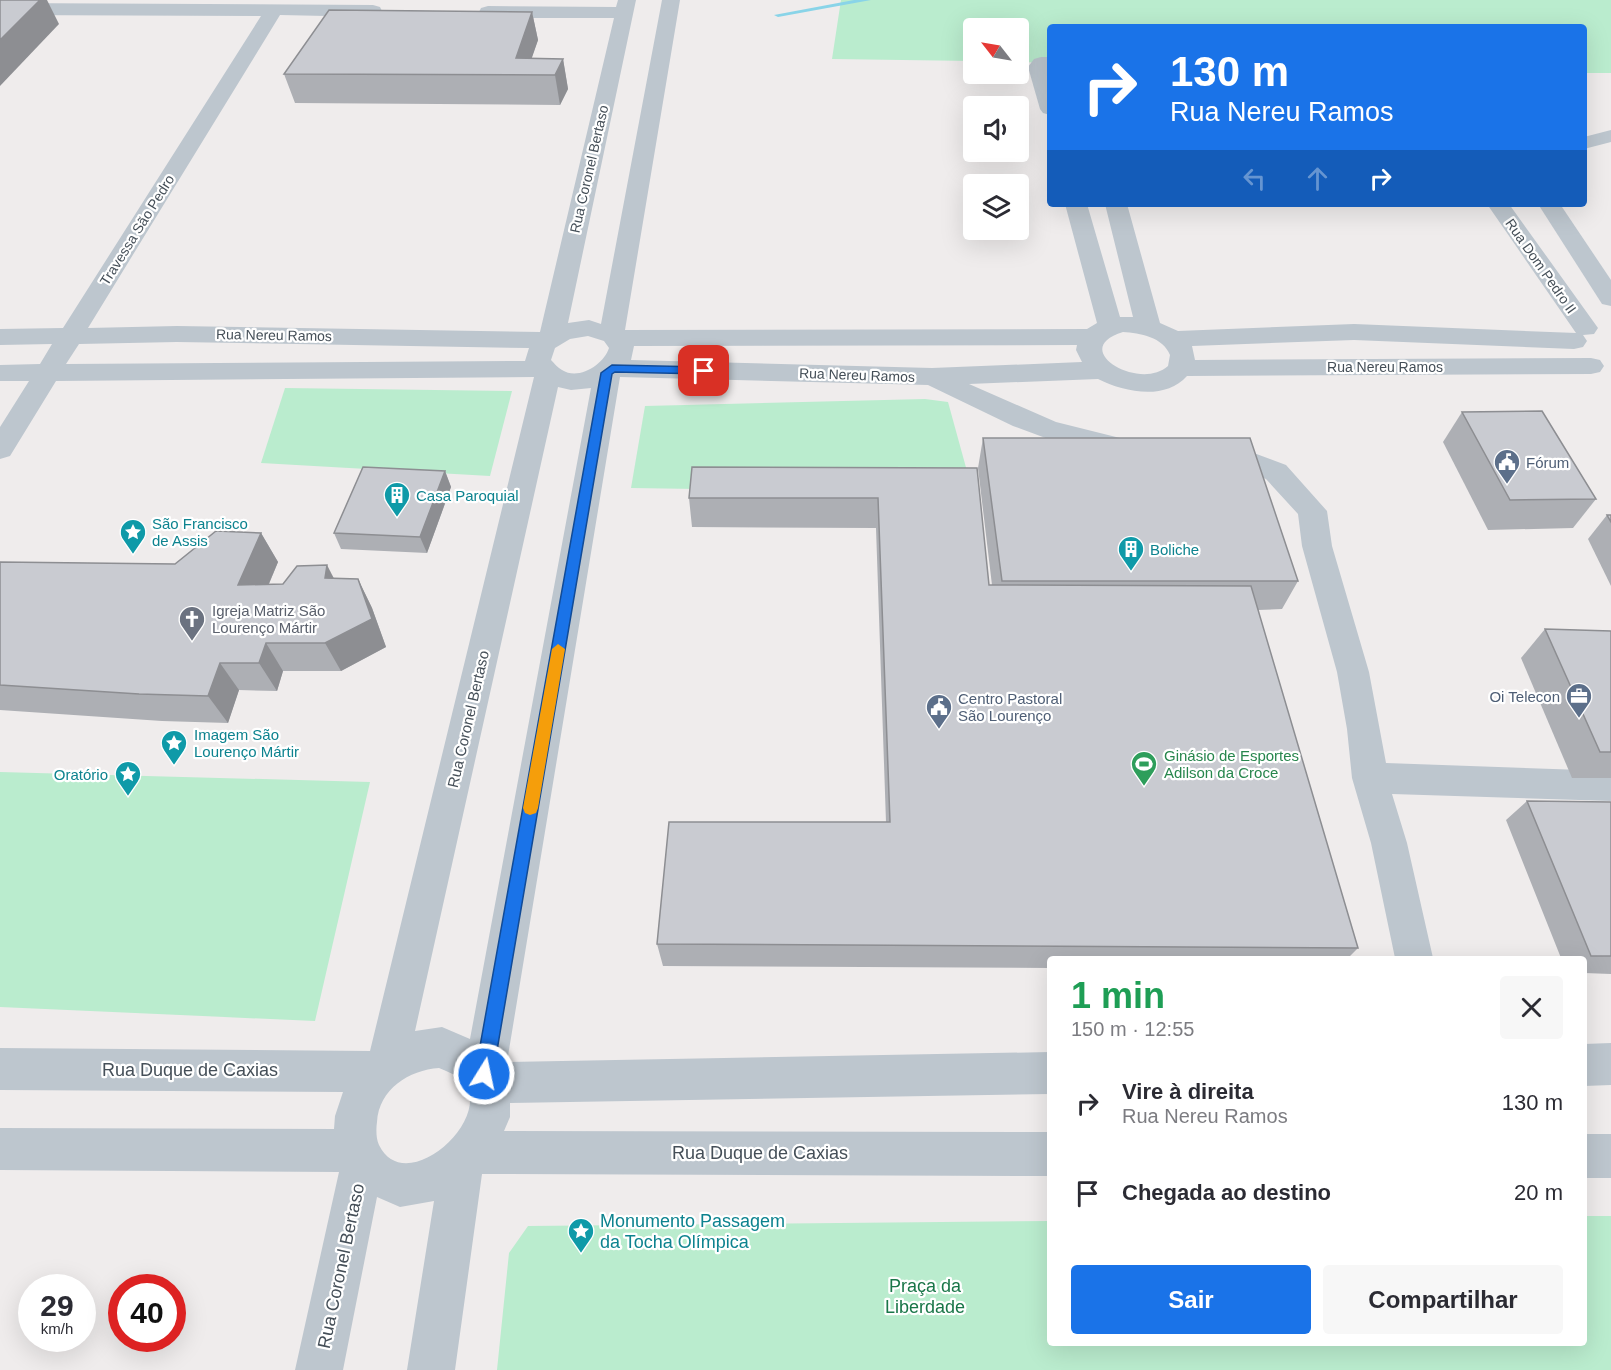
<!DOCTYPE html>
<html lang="pt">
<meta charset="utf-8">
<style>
:root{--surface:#fff;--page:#f7f7f7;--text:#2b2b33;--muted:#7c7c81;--accent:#1a73e8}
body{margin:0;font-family:Arial,sans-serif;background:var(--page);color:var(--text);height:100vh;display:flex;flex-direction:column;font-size:22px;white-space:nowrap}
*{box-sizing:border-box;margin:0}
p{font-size:20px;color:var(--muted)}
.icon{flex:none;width:33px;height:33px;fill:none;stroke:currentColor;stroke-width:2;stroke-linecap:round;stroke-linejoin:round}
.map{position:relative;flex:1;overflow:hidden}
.details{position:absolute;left:1047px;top:956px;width:540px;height:390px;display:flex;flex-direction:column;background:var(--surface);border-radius:6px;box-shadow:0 6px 24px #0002}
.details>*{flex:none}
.guide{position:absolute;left:1047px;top:24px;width:540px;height:183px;border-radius:6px;box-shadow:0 6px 24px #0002;background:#1a73e8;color:#fff;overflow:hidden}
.needle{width:39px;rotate:301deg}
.fabs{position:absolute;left:963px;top:18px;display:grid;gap:12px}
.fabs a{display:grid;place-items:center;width:66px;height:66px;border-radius:6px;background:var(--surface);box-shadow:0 6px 24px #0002;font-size:30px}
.speed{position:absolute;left:18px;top:1274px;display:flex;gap:12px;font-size:30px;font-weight:700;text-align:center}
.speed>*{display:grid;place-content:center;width:78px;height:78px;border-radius:50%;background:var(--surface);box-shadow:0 6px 24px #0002;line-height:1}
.speed small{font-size:15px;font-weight:400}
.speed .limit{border:9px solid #d22;background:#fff;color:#111}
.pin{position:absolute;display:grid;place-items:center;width:51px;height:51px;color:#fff;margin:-26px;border-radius:12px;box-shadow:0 3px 9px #0006}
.me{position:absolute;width:66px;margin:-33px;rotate:10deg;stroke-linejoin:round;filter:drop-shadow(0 0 4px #0008)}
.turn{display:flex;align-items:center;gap:21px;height:126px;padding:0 24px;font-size:27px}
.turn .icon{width:78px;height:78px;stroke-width:2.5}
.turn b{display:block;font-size:42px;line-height:51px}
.lanes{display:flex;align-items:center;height:57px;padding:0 24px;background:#0003;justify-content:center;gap:30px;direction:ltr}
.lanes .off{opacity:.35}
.round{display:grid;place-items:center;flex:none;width:63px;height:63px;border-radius:6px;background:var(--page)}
.summary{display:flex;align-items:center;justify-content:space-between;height:102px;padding:0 24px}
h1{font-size:36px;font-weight:800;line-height:45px;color:#1e9e55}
.primary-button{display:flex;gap:12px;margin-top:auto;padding:12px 24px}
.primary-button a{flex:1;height:69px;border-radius:6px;background:var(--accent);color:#fff;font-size:24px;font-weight:800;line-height:69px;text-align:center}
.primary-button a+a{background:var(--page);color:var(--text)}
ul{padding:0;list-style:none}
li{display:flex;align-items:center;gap:18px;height:90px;padding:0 24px}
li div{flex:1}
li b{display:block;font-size:22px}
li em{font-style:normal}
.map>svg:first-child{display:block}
</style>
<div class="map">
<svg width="1611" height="1370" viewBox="0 0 1611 1370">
<rect width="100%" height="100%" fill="#efecec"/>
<g fill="#baecce">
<path d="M 841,0 L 1611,0 L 1611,73 L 1584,73 L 1584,27 L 1050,27 L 1050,63 L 1019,62 L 1018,28 L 974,28 L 973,61 L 832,59 Z"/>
<path d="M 285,388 L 512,391 L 490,476 L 261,463 Z"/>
<path d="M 925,399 L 948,402 L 973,493 L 631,488 L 645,406 Z"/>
<path d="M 0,772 L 370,782 L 315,1021 L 0,1007 Z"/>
<path d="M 1584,1216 L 1611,1216 L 1611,1370 L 497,1370 L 509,1253 L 528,1226 L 1050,1221 L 1050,1342 L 1584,1342 Z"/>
</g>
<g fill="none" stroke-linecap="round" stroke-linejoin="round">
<path fill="#89d4e8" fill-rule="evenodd" d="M 854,0 L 871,0 L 778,17 L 774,15 Z"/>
<g fill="#bdc6ce" fill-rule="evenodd">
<path d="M 618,0 L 636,0 L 568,323 L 589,320 L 601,324 L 662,0 L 680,0 L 625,330 L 1087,329 L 1097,323 L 1065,204 L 1087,204 L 1120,317 L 1133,317 L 1105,204 L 1127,204 L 1160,323 L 1178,331 L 1354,324 L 1576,333 L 1487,204 L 1509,204 L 1598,328 L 1594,334 L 1583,335 L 1587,341 L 1583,347 L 1574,349 L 1354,340 L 1192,346 L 1195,360 L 1591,358 L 1600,360 L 1604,366 L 1600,372 L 1591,374 L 1187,376 C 1165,401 1124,392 1098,379 L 969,384 L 1056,422 L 1128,440 L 1132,447 L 1128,454 L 1118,457 L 1059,443 L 1013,426 L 928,385 L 620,377 L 507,1062 L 1050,1052 L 1050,1094 L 510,1103 L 510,1117 L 504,1131 L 1050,1132 L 1050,1176 L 482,1174 L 455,1370 L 407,1370 L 434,1201 L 400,1207 L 377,1197 L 343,1370 L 295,1370 L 339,1172 L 0,1170 L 0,1128 L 334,1129 L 335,1116 L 343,1092 L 0,1090 L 0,1048 L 370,1051 L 534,377 L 56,381 L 10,456 L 0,459 L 0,427 L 29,381 L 0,381 L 0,365 L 40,364 L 52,344 L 0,345 L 0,329 L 63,328 L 261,16 L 0,15 L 0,3 L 373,5 L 380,7 L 382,11 L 380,15 L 373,17 L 280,15 L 88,328 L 177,326 L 540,332 L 614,18 L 488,18 L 481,16 L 479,12 L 481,8 L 488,6 L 616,7 ZM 1123,332 C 1140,333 1163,337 1170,355 L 1168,366 C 1139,392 1067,349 1123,332 ZM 588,336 L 604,341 L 609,348 C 604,364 579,381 562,370 C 558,368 554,363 551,360 L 555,348 L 570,339 ZM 177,342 L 529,348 L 525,361 L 66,364 L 79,344 ZM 1077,345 L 1076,350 L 1082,362 L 932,368 L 631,360 L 634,346 ZM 558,387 L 571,390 L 591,388 L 470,1039 L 442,1027 L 415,1031 ZM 439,1068 C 446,1071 454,1074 460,1078 C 501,1113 406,1201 379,1145 C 376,1139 376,1129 377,1122 C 379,1089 409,1070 439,1068 Z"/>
<path d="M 1041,57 L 1050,57 L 1050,115 L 1043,113 L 1040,109 L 1028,67 L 1034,59 Z"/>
<path d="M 1611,130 L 1611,142 L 1584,149 L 1584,137 Z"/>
<path d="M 1538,204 L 1560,204 L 1611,280 L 1611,306 L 1602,304 Z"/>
<path d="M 1217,447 L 1243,449 L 1286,465 L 1327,511 L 1332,546 L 1369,672 L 1386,763 L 1611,771 L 1611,801 L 1392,794 L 1407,843 L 1433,958 L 1395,958 L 1371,843 L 1352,778 L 1347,729 L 1337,672 L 1302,546 L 1298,514 L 1266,479 L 1239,468 L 1207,464 L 1203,457 L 1207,450 Z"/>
<path d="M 1611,1043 L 1611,1085 L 1584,1086 L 1584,1044 Z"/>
<rect x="1584" y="1134" width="27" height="44"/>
</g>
</g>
<g fill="#adafb4">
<path d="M 532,12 L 538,40 L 531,59 L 563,59 L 568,89 L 560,105 L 295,103 L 284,74 Z"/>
<path d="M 1462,412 L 1596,499 L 1573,528 L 1488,530 L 1443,442 Z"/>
<path d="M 983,438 L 1298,581 L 1282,609 L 1258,610 L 1358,948 L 1348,958 L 1050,958 L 1050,968 L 663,966 L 657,944 L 886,822 L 876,528 L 692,527 L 689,498 L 977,468 L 989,585 L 992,585 L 978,468 Z"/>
<path d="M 445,471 L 451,487 L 427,553 L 341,549 L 334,533 Z"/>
<path d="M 1607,515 L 1611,515 L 1611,586 L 1588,539 Z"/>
<path d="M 261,533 L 278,562 L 269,584 L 283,584 L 333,578 L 358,579 L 372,608 L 386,647 L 341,671 L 283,671 L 277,691 L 239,690 L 228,723 L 162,721 L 0,710 L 0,562 L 175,564 Z"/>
<path d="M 1545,629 L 1611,631 L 1611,778 L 1572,778 L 1521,658 Z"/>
<path d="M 1527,801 L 1611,802 L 1611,974 L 1584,973 L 1584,958 L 1561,958 L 1506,820 Z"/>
</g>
<g fill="#8d8e92">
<path d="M 40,0 L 47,0 L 59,24 L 0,86 L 0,40 Z"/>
<path d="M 532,12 L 538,40 L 526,75 L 516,58 Z"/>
<path d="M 563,59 L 568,89 L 560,105 L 555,75 Z"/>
<path d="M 445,471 L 451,487 L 427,553 L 420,537 Z"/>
<path d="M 261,533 L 278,562 L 256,614 L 238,585 Z"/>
<path d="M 327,565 L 342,594 L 325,578 Z"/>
<path d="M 358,579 L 372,608 L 386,647 L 341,671 L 325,643 Z"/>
<path d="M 266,643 L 283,671 L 277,691 L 259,663 Z"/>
<path d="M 220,663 L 239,690 L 228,723 L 208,696 Z"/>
</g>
<g fill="#c9cbd1" stroke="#8d8e92" stroke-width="1.5">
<path d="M 0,0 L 40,0 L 0,40 Z"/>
<path d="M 329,10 L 532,12 L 516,58 L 563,59 L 555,75 L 284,74 Z"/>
<path d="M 1542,411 L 1596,499 L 1510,500 L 1462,412 Z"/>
<path d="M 983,438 L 1250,438 L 1298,581 L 1002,581 Z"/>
<path d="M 363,467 L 445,471 L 420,537 L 334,533 Z"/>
<path d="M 692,467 L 977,468 L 989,585 L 1251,586 L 1358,948 L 657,944 L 669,822 L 890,822 L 878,498 L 689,498 Z"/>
<path d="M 1607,515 L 1611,515 L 1611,522 Z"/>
<path d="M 216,531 L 261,533 L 238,585 L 283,584 L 297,566 L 327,565 L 325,578 L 358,579 L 372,619 L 325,643 L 266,643 L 259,663 L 220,663 L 208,696 L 139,694 L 0,685 L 0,562 L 175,564 Z"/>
<path d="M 1545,629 L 1611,631 L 1611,752 L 1600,752 Z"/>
<path d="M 1527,801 L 1611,802 L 1611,956 L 1591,956 Z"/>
</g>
<path fill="#1a73e8" stroke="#114b97" stroke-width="1.5" d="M 612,365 L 704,367 L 709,371 L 704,374 L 615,372 L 612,374 L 493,1074 L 490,1080 L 484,1082 L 478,1080 L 475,1074 L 601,373 Z"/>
<path fill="#f59e0b" d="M 558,644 L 565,649 L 538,808 L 536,813 L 530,815 L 525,813 L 523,808 L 552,649 Z"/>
<defs>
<g id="civic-pin" transform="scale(1.35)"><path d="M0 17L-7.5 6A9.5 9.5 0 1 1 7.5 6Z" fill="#5c6f8a" stroke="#fff"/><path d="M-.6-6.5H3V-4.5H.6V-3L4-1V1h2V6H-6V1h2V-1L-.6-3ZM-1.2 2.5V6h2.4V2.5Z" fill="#fff"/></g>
<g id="building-pin" transform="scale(1.35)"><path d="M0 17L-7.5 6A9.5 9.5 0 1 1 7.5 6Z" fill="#0f9aa8" stroke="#fff"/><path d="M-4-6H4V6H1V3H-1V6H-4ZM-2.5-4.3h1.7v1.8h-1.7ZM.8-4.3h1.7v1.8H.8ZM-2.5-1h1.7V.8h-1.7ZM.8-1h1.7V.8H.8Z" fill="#fff"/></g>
<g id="sight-pin" transform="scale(1.35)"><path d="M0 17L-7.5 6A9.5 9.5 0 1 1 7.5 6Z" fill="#0f9aa8" stroke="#fff"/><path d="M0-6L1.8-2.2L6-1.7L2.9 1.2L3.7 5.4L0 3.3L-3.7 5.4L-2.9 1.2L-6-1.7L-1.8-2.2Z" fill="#fff"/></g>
<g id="church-pin" transform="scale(1.35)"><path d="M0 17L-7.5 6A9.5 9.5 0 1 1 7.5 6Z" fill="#6b7280" stroke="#fff"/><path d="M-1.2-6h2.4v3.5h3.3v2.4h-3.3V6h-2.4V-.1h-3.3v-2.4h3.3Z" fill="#fff"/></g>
<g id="office-pin" transform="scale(1.35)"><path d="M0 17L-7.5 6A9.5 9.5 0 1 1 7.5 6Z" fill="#5c6f8a" stroke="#fff"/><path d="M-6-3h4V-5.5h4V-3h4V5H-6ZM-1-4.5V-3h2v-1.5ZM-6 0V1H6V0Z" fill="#fff"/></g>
<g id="stadium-pin" transform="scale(1.35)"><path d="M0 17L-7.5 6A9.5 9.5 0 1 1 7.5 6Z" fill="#2e9e5b" stroke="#fff"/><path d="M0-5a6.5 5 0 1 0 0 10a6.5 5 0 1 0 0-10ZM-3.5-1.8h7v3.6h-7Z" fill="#fff"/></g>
</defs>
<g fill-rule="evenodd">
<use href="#civic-pin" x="1507" y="462"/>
<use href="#building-pin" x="397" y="495"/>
<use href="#sight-pin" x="133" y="532"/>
<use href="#building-pin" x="1131" y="549"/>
<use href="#church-pin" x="192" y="619"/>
<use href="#office-pin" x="1579" y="696"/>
<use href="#civic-pin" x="939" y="707"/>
<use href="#sight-pin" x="174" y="743"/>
<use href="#stadium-pin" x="1144" y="764"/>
<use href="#sight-pin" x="128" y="774"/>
<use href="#sight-pin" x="581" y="1231"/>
</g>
<g text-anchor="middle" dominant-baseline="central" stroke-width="4.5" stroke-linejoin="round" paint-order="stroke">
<g font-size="14" fill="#454f58" stroke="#fff">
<text transform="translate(589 169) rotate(-77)">Rua Coronel Bertaso</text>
<text transform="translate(137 230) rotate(-58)">Travessa São Pedro</text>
<text transform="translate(1541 266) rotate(55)">Rua Dom Pedro II</text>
<text transform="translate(274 335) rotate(1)">Rua Nereu Ramos</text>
<text x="1385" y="367">Rua Nereu Ramos</text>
<text transform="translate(857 375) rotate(2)">Rua Nereu Ramos</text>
</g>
<g font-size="15" fill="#4e5e75" stroke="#fff" text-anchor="start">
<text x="1526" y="462">Fórum</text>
<text x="1560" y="696" text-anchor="end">Oi Telecon</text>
<text x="958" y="698">Centro Pastoral<tspan x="958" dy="17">São Lourenço</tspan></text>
</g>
<g font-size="15" fill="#0d838f" stroke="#fff" text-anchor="start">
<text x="416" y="495">Casa Paroquial</text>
<text x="152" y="523">São Francisco<tspan x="152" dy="17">de Assis</tspan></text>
<text x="1150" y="549">Boliche</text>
<text x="194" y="734">Imagem São<tspan x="194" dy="17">Lourenço Mártir</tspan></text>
<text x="108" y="774" text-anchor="end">Oratório</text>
</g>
<g font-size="15" fill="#5b616d" stroke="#fff" text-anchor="start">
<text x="212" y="610">Igreja Matriz São<tspan x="212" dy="17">Lourenço Mártir</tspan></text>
</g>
<g font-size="15" fill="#454f58" stroke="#fff">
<text transform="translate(468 719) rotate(-77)">Rua Coronel Bertaso</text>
</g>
<g font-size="15" fill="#27864d" stroke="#fff" text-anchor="start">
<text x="1164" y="755">Ginásio de Esportes<tspan x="1164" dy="17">Adilson da Croce</tspan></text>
</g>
<g font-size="18" fill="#454f58" stroke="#fff">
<text x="190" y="1070">Rua Duque de Caxias</text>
<text x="760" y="1153">Rua Duque de Caxias</text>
<text transform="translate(341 1266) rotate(-78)">Rua Coronel Bertaso</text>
</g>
<g font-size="18" fill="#0d838f" stroke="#fff" text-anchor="start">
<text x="600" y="1221">Monumento Passagem<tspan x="600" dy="21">da Tocha Olímpica</tspan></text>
</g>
<g font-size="18" fill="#197648" stroke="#fff">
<text x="925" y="1286">Praça da<tspan x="925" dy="21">Liberdade</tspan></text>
</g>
</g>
</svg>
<div class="fabs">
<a><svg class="needle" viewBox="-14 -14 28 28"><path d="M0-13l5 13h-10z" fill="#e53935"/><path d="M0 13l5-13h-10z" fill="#7c7c81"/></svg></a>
<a><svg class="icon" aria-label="sound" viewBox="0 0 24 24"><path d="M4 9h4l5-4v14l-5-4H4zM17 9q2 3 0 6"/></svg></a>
<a><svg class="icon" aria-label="layers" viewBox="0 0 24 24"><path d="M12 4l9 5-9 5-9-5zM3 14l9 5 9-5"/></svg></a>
</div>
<div class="speed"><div>29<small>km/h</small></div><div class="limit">40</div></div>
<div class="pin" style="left:704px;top:371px;background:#d93025"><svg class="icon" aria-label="arrive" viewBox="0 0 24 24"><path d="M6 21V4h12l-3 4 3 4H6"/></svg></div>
<svg class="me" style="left:484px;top:1074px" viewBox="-20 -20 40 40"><circle r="17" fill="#1a73e8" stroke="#fff" stroke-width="3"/><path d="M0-11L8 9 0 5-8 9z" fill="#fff"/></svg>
<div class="guide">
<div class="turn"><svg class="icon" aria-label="right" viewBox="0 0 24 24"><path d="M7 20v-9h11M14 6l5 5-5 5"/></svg><div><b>130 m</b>Rua Nereu Ramos</div></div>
<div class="lanes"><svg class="icon off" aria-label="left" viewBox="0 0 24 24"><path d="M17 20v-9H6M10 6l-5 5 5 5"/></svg><svg class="icon off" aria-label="ahead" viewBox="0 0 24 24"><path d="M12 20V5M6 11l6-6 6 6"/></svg><svg class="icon" aria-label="right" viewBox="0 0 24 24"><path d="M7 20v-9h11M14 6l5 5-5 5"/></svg></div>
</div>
<section class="details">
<div class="summary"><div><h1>1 min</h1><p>150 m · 12:55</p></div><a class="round"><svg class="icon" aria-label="close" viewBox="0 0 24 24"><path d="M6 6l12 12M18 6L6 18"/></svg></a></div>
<ul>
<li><svg class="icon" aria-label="right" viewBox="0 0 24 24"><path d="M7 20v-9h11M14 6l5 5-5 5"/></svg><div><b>Vire à direita</b><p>Rua Nereu Ramos</p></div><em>130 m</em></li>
<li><svg class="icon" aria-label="arrive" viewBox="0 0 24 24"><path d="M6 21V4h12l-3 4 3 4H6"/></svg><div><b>Chegada ao destino</b></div><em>20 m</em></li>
</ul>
<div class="primary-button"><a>Sair</a><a>Compartilhar</a></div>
</section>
</div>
